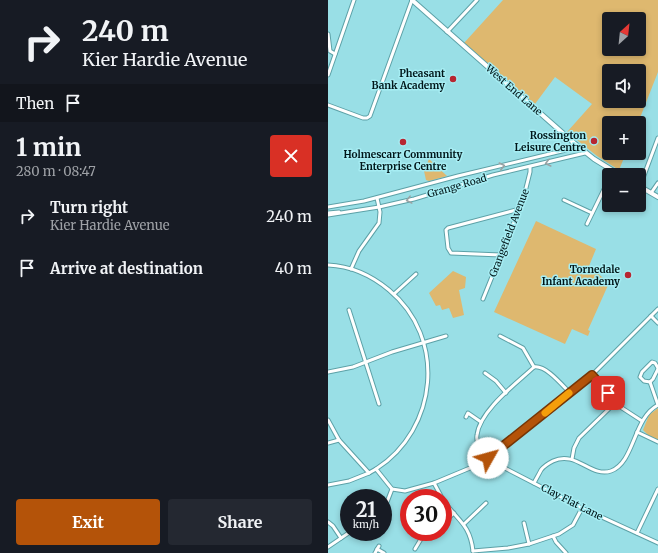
<!DOCTYPE html>
<meta charset="utf-8">
<style>
:root{--surface:#171b24;--page:#242831;--text:#f1f3f6;--muted:#9ea1a6;--accent:#b45309}
body{margin:0;font-family:Merriweather,serif;background:var(--page);color:var(--text);height:100vh;display:flex;flex-direction:column;font-size:15px;white-space:nowrap}
*{box-sizing:border-box;margin:0}
p{font-size:13px;color:var(--muted)}
.icon{flex:none;width:22px;height:22px;fill:none;stroke:currentColor;stroke-width:2;stroke-linecap:round;stroke-linejoin:round}
.map{position:relative;flex:1;overflow:hidden}
.panel{display:flex;flex-direction:column;background:var(--surface);width:328px}
.panel>*{flex:none}
.guide{background:#171b24;color:var(--text);overflow:hidden}
.needle{width:26px;rotate:27deg}
.fabs{position:absolute;left:274px;top:12px;display:grid;gap:8px}
.fabs a{display:grid;place-items:center;width:44px;height:44px;border-radius:4px;background:var(--surface);box-shadow:0 2px 6px #0003;font-size:20px}
.speed{position:absolute;left:12px;top:489px;display:flex;gap:8px;font-size:20px;font-weight:700;text-align:center}
.speed>*{display:grid;place-content:center;width:52px;height:52px;border-radius:50%;background:var(--surface);box-shadow:0 2px 6px #0003;line-height:1}
.speed small{font-size:10px;font-weight:400}
.speed .limit{border:6px solid #d22;background:#fff;color:#111}
.pin{position:absolute;display:grid;place-items:center;width:34px;height:34px;color:#fff;margin:-17px;border-radius:8px;box-shadow:0 2px 6px #0006}
.me{position:absolute;width:44px;margin:-22px;rotate:52deg;stroke-linejoin:round;filter:drop-shadow(0 0 3px #0008)}
.turn{display:flex;align-items:center;gap:14px;height:84px;padding:0 16px;font-size:18px}
.turn .icon{width:52px;height:52px;stroke-width:2.5}
.turn b{display:block;font-size:28px;line-height:34px}
.then{display:flex;align-items:center;height:38px;padding:0 16px;background:#0003;gap:8px;font-size:15px}
.round{display:grid;place-items:center;flex:none;width:42px;height:42px;border-radius:4px;background:var(--page)}
.overview{display:flex;align-items:center;justify-content:space-between;height:68px;padding:0 16px}
h1{font-size:24px;font-weight:700;line-height:30px}
.cta{display:flex;gap:8px;margin-top:auto;padding:8px 16px}
.cta a{flex:1;height:46px;border-radius:4px;background:var(--accent);color:#fff;font-size:16px;font-weight:700;line-height:46px;text-align:center}
.cta a+a{background:var(--page);color:var(--text)}
ul{padding:0;list-style:none}
li{display:flex;align-items:center;gap:12px;height:52px;padding:0 16px}
li div{flex:1}
li b{display:block;font-size:15px}
li em{font-style:normal}
main{display:flex;flex:1;min-height:0}
.map>svg:first-child{display:block}
</style>
<main>
<section class="panel">
<div class="guide">
<div class="turn"><svg class="icon" aria-label="right" viewBox="0 0 24 24"><path d="M7 20v-9h11M14 6l5 5-5 5"/></svg><div><b>240 m</b>Kier Hardie Avenue</div></div>
<div class="then">Then<svg class="icon" aria-label="arrive" viewBox="0 0 24 24"><path d="M6 21V4h12l-3 4 3 4H6"/></svg></div>
</div>
<div class="overview"><div><h1>1 min</h1><p>280 m · 08:47</p></div><a class="round" style="background:#d93025;color:#fff"><svg class="icon" aria-label="close" viewBox="0 0 24 24"><path d="M6 6l12 12M18 6L6 18"/></svg></a></div>
<ul>
<li><svg class="icon" aria-label="right" viewBox="0 0 24 24"><path d="M7 20v-9h11M14 6l5 5-5 5"/></svg><div><b>Turn right</b><p>Kier Hardie Avenue</p></div><em>240 m</em></li>
<li><svg class="icon" aria-label="arrive" viewBox="0 0 24 24"><path d="M6 21V4h12l-3 4 3 4H6"/></svg><div><b>Arrive at destination</b></div><em>40 m</em></li>
</ul>
<div class="cta"><a>Exit</a><a>Share</a></div>
</section>
<div class="map">
<svg width="330" height="553" viewBox="0 0 330 553">
<rect width="100%" height="100%" fill="#99dfe6"/>
<g fill="#deb86f" fill-rule="evenodd">
<path d="M 175,0 L 330,0 L 330,72 L 310,123 L 281,123 L 281,153 L 298,153 L 291,170 L 269,156 L 239,132 L 264,104 L 227,77 L 207,104 L 136,43 ZM 281,19 L 311,19 L 311,49 L 281,49 ZM 281,71 L 311,71 L 311,101 L 281,101 Z"/>
<path d="M 101,159 L 119,176 L 101,181 L 98,180 L 96,171 Z"/>
<path d="M 208,221 L 268,249 L 261,266 L 281,283 L 260,330 L 262,331 L 260,336 L 244,329 L 237,344 L 166,312 Z"/>
<path d="M 125,271 L 138,277 L 137,288 L 131,290 L 136,315 L 125,318 L 121,308 L 114,310 L 112,305 L 108,306 L 101,293 Z"/>
<path d="M 330,408 L 330,440 L 321,436 L 315,430 L 321,415 Z"/>
</g>
<g fill="none" stroke-linecap="round" stroke-linejoin="round">
<g stroke="#5ca1a7" stroke-width="5">
<g id="minor">
<path d="M 119,32 L 149,0"/>
<path d="M 0,34 L 2,51 L 7,54"/>
<path d="M 0,75 L 26,0"/>
<path d="M 0,105 L 35,118 L 39,118 L 42,116 L 84,0"/>
<path d="M 312,186 L 330,138"/>
<path d="M 323,193 L 330,183"/>
<path d="M 236,200 L 264,213"/>
<path d="M 0,207 L 36,201 L 130,176 L 238,150 L 246,143"/>
<path d="M 0,213 L 11,212"/>
<path d="M 0,215 L 51,207 L 86,199 L 165,175 L 257,153"/>
<path d="M 259,224 L 281,179"/>
<path d="M 173,255 L 123,253 L 120,248 L 118,230 L 120,228 L 192,209"/>
<path d="M 0,265 C 23,266 43,275 61,290 C 119,338 110,429 48,469"/>
<path d="M 23,269 L 31,251 L 51,223 L 52,212 L 49,198"/>
<path d="M 66,294 L 88,274"/>
<path d="M 155,299 L 195,200 L 202,172 L 202,167"/>
<path d="M 21,310 L 51,404"/>
<path d="M 323,316 L 330,323"/>
<path d="M 172,336 L 195,348 L 206,367"/>
<path d="M 0,372 L 25,367 L 64,352 L 118,336"/>
<path d="M 157,373 L 168,381 L 178,393"/>
<path d="M 264,375 L 294,408 L 314,421"/>
<path d="M 322,382 L 316,381 L 312,377 L 314,372 L 324,362 L 327,363 L 330,368"/>
<path d="M 322,382 L 330,405"/>
<path d="M 322,382 L 325,379 L 330,369"/>
<path d="M 242,393 C 234,385 218,365 206,367 C 189,383 152,410 149,435 C 147,447 159,459 169,464 L 254,508 L 330,543"/>
<path d="M 138,417 L 140,413 L 153,422"/>
<path d="M 0,420 L 11,440 L 41,473 L 48,469 L 64,489 L 77,491 L 106,483 L 142,468 L 160,458 L 264,375 L 330,309"/>
<path d="M 309,432 L 330,442"/>
<path d="M 0,443 L 11,440"/>
<path d="M 244,459 L 246,448 L 251,438 L 288,402"/>
<path d="M 106,483 L 114,498"/>
<path d="M 206,483 C 208,479 211,474 213,470 C 216,466 221,463 225,461 C 248,450 263,478 283,471 C 307,462 305,418 330,405"/>
<path d="M 0,485 L 21,481 L 41,473"/>
<path d="M 115,500 C 129,520 142,524 145,551"/>
<path d="M 55,508 L 59,502 L 64,489"/>
<path d="M 0,522 L 5,526 L 13,538"/>
<path d="M 115,523 L 126,513"/>
<path d="M 196,523 L 201,544"/>
<path d="M 136,524 L 158,503"/>
<path d="M 309,533 L 330,489"/>
<path d="M 225,536 L 228,542 L 238,553"/>
<path d="M 0,547 L 22,532"/>
<path d="M 49,549 L 56,553"/>
<path d="M 87,549 L 93,539 L 100,532"/>
<path d="M 145,551 L 180,548 L 201,544 L 231,534 L 245,525 L 254,508"/>
<path d="M 47,553 L 51,546"/>
</g>
</g>
<g stroke="#5ca1a7" stroke-width="6">
<g id="tertiary">
<path d="M 84,0 L 246,143 L 266,159 L 292,175"/>
<path d="M 311,186 L 330,197"/>
</g>
</g>
<use href="#minor" stroke="#fff" stroke-width="3"/>
<use href="#tertiary" stroke="#fff" stroke-width="4"/>
</g>
<defs><path id="oneway-chevron" d="M-2-3.5L2.5 0L-2 3.5" fill="none" stroke-width="1.6" stroke-linecap="round" stroke-linejoin="round"/></defs>
<g stroke="#99a2a3">
<use href="#oneway-chevron" transform="translate(220 163) rotate(166)"/>
<use href="#oneway-chevron" transform="translate(174 166) rotate(-13)"/>
<use href="#oneway-chevron" transform="translate(81 200) rotate(166)"/>
</g>
<g fill="none" stroke-linecap="round" stroke-linejoin="round">
<g stroke="#753606" stroke-width="10">
<path id="route" d="M 160,458 L 264,375 L 280,393"/>
</g>
<use href="#route" stroke="#b45309" stroke-width="7"/>
<path stroke="#f59e0b" stroke-width="7" d="M 217,413 L 241,393"/>
</g>
<g fill="#b72631" stroke="#a6edf3" stroke-width="1.5">
<circle cx="125" cy="79" r="4"/>
<circle cx="266" cy="141" r="4"/>
<circle cx="75" cy="142" r="4"/>
<circle cx="300" cy="275" r="4"/>
</g>
<g text-anchor="middle" dominant-baseline="central" stroke-width="3" stroke-linejoin="round" paint-order="stroke">
<g font-size="10" font-weight="bold" fill="#001619" stroke="#a6edf3" text-anchor="end">
<text x="117" y="73">Pheasant<tspan x="117" dy="12">Bank Academy</tspan></text>
<text x="258" y="135">Rossington<tspan x="258" dy="12">Leisure Centre</tspan></text>
<text x="75" y="154" text-anchor="middle">Holmescarr Community<tspan x="75" dy="12">Enterprise Centre</tspan></text>
<text x="292" y="269">Tornedale<tspan x="292" dy="12">Infant Academy</tspan></text>
</g>
<g font-size="10" fill="#001619" stroke="#a6edf3">
<text transform="translate(186 90) rotate(41)">West End Lane</text>
<text transform="translate(129 186) rotate(-16)">Grange Road</text>
<text transform="translate(181 233) rotate(-69)">Grangefield Avenue</text>
<text transform="translate(244 502) rotate(27)">Clay Flat Lane</text>
</g>
</g>
</svg>
<div class="fabs">
<a><svg class="needle" viewBox="-14 -14 28 28"><path d="M0-13l5 13h-10z" fill="#e53935"/><path d="M0 13l5-13h-10z" fill="#9ea1a6"/></svg></a>
<a><svg class="icon" aria-label="sound" viewBox="0 0 24 24"><path d="M4 9h4l5-4v14l-5-4H4zM17 9q2 3 0 6"/></svg></a>
<a>+</a>
<a>−</a>
</div>
<div class="speed"><div>21<small>km/h</small></div><div class="limit">30</div></div>
<div class="pin" style="left:280px;top:393px;background:#d93025"><svg class="icon" aria-label="arrive" viewBox="0 0 24 24"><path d="M6 21V4h12l-3 4 3 4H6"/></svg></div>
<svg class="me" style="left:160px;top:458px" viewBox="-20 -20 40 40"><circle r="19" fill="#fff"/><path d="M0-13L10 11 0 6-10 11z" fill="#b45309"/></svg>
</div>
</main>
